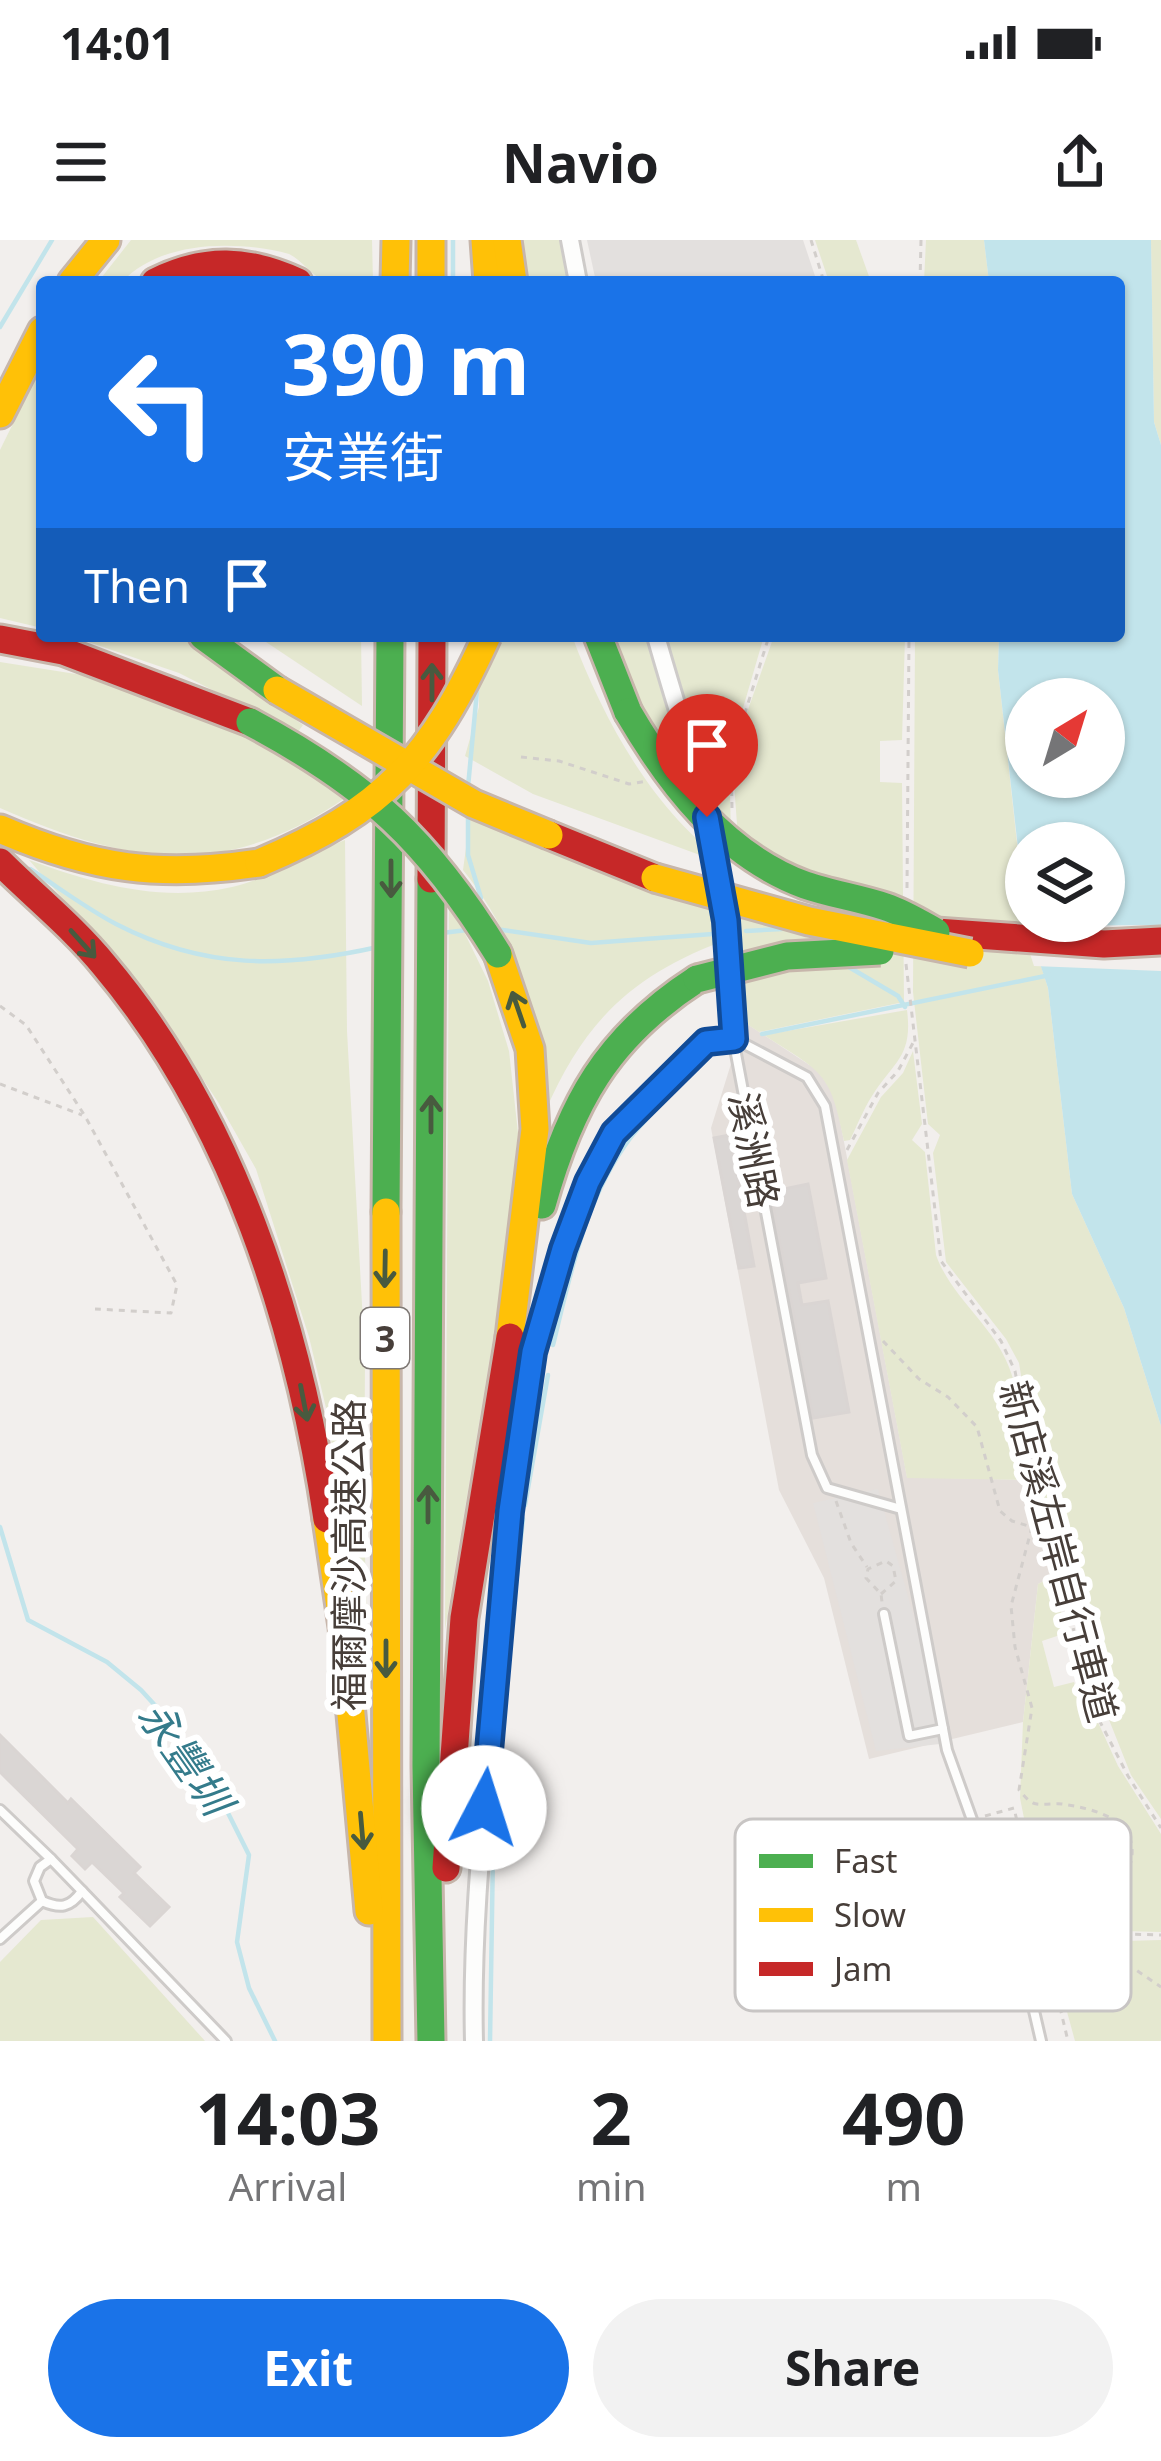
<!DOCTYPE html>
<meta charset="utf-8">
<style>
:root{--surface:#fff;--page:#f2f2f2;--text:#202124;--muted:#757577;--accent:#1a73e8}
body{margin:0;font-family:"Noto Sans","Noto Sans TC",sans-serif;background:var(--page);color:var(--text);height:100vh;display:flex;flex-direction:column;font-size:45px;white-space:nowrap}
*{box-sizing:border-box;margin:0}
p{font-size:39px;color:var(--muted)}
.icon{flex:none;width:66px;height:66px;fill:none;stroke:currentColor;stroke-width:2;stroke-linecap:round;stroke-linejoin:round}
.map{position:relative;height:1801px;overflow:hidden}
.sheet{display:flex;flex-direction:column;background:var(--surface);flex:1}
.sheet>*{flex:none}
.top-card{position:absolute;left:36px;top:36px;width:1089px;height:366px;border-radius:12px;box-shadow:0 3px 9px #0004;background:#1a73e8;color:#fff;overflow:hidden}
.needle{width:78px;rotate:38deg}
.fabs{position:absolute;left:1005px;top:438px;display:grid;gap:24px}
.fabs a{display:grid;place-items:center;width:120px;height:120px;border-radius:50%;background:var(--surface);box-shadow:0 3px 9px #0004;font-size:60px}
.pin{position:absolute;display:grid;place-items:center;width:102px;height:102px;color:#fff;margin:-123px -51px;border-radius:50% 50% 50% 0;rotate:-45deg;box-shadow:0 0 12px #0007}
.pin .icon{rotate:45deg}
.me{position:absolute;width:132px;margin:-66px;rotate:5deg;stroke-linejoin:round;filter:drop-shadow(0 0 9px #0008)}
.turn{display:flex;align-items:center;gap:42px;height:252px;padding:0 48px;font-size:54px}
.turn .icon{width:156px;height:156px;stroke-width:2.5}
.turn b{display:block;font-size:84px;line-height:102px}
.then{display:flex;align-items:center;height:114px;padding:0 48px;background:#0003;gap:24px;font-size:45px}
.eta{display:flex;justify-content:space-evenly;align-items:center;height:204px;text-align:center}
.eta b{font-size:72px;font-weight:700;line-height:84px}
.primary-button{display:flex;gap:24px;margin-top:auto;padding:24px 48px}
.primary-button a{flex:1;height:138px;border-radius:72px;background:var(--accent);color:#fff;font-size:48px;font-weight:700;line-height:138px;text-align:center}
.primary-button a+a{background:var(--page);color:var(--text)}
.status{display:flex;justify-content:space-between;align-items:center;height:84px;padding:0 60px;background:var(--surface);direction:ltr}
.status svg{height:33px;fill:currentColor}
header{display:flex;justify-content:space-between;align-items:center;height:156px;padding:0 48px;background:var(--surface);font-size:54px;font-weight:700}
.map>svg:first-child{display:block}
</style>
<div class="status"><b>14:01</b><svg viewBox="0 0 49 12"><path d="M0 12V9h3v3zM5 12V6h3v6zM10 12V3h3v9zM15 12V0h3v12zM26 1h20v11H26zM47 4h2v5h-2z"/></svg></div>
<header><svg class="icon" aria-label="menu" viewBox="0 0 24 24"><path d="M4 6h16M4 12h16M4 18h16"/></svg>Navio<svg class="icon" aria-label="share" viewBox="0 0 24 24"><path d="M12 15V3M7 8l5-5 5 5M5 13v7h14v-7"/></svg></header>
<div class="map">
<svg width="1161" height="1801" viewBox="0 0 1161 1801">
<rect width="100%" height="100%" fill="#f2efed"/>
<path fill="#e5dfdb" d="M 744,782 L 817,830 L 835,854 L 907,1237 L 1026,1240 L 1053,1336 L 1038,1344 L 1023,1482 L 869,1519 L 824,1338 L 779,1250 L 711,888 Z"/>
<g fill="#e5e8d0">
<path d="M 131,0 L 372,0 L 373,42 C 360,42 337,47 326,42 C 313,37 302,20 289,14 C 237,0 161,0 122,42 L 98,42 Z"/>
<path d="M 512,0 L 563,0 L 572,42 L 519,42 Z"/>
<path d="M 815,0 L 856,0 L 871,42 L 829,42 Z"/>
<path d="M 926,0 L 984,0 L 989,42 L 924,42 Z"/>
<path d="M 1151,0 L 1161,0 L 1161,205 L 1154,182 Z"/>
<path d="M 38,133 L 42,176 L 42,388 L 0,378 L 0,210 Z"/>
<path d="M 71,396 L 183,396 L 227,432 L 303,485 L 297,493 L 179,433 Z"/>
<path d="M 257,396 L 361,396 L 362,466 Z"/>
<path d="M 501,396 L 572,396 C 604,481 654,573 730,626 L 533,554 L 465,516 L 479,467 L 479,447 Z"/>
<path d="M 604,396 L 649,396 L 684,521 L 665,523 Z"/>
<path d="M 663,396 L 764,396 L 729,516 L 731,594 L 709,576 Z"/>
<path d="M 774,396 L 905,396 L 902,500 L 880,501 L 880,542 L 902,543 L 904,762 L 759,792 L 744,782 L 734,697 C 636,732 586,777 545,872 C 538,779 523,705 463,630 L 470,578 L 659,655 L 731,674 L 822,689 L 828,643 L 738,598 L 732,515 Z"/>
<path d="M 915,396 L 999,396 L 998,430 L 1025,676 L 1048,748 L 1072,954 L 1124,1068 L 1161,1186 L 1161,1579 L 1131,1535 L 1096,1447 L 1039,1243 L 1019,1123 L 1006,1099 L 946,1022 L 933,913 L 940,895 L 928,884 L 913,752 Z"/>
<path d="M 0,422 L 101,438 L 244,493 L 348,556 C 226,641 129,625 0,568 Z"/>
<path d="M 345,600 L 347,791 L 365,1119 L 364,1283 L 369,1448 L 327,1172 L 309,1097 L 256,929 L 218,862 L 148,756 L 29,620 C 95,644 161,663 232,647 C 271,638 308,615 345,600 Z"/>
<path d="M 449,661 L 488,741 L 509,811 L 518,893 L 500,1056 L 445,1390 Z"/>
<path d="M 907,770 C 913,817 894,821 872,856 C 863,870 857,886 850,900 L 844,901 C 830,830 822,833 764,795 Z"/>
<path d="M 913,811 L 922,884 L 912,900 L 925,912 L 936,1015 C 951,1057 993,1085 1009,1127 C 1022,1160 1021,1204 1026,1240 L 907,1238 L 847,920 L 881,857 L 903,833 Z"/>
<path d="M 1053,1336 L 1066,1393 L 1042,1401 L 1054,1447 L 1074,1442 L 1082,1469 L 1091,1467 L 1118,1526 L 1161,1594 L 1161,1692 L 1123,1691 L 1049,1704 L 1020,1558 L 1023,1482 L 1038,1344 Z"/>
<path d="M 93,1677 L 205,1801 L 0,1801 L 0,1722 L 41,1680 Z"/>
<path d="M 1161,1700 L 1161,1801 L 1075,1801 L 1051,1713 L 1125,1701 Z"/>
</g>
<g fill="#e3e0de">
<path d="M 587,0 L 803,0 L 817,42 L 596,42 Z"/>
<path d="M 878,1249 L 949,1503 L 876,1511 L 813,1263 Z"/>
</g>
<path fill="#c2e4eb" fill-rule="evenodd" d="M 984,0 L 1151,0 L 1154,182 L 1161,205 L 1161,1186 L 1124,1068 L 1072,954 L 1048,748 L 1026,681 L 1104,681 L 1104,603 L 1026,603 L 1026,680 L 998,430 L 999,396 L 1119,396 L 1119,42 L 989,42 ZM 1026,459 L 1104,459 L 1104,537 L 1026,537 Z"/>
<path fill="#f2efed" d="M 1161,685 L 1161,731 L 1034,726 L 1021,686 Z"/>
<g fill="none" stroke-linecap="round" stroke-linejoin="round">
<g stroke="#c2e4eb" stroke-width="4.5">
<path d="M 453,0 L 453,42"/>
<path d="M 0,87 L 52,0"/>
<path d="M 468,547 L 477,451"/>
<path d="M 468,576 L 468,615 L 481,658"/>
<path d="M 30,629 C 58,647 87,669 116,684 C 205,730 284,728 378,707"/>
<path d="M 496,689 L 591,703 L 713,694"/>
<path d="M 746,691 L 782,689"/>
<path d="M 442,693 L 467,690"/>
<path d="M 842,723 L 898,756 L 905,767"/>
<path d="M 762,794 L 1050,735"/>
<path d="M 553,1105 C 571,1032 585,958 631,897 C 646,878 665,860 681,842"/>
<path d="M 525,1265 L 548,1135"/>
<path d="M 0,1287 L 28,1380 L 107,1422 L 141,1450 L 173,1485 L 224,1565 L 249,1615 L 237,1702 L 249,1748 L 275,1801"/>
<path d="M 490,1801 L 494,1549 L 523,1279"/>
</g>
</g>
<g fill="#dad6d4" stroke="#dad5d3" stroke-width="3">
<path d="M 730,895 L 754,1026 L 739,1028 L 714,898 Z"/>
<path d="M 808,944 L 826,1038 L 798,1043 L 802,1065 L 828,1061 L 849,1172 L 813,1178 L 770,952 Z"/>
<path d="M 0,1495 L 68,1563 L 71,1559 L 140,1627 L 134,1633 L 169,1667 L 150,1686 L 120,1657 L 124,1653 L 92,1622 L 85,1629 L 72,1616 L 78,1609 L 0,1532 Z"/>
</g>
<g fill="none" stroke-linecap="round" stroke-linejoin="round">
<g stroke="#cecbc9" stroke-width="14">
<g id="lane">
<path d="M 733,798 L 812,1215 L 827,1248 L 901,1269"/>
<path d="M 735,799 L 807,837 L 825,866 L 947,1510 L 1022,1719 L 1041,1801"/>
<path d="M 884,1374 L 909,1496 L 943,1489"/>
<path d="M 0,1570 L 51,1619"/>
<path d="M 51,1619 L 82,1651 C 70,1668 60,1669 42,1661 L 34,1641 L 40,1627 Z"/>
<path d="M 82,1651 L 226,1801"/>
<path d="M 0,1699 L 42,1661"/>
</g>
</g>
<g stroke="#cecbc9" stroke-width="22">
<g id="street">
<path d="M 570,0 L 578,42"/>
<path d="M 474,1801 C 471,1683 485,1564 495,1447 C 510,1278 515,1095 589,939 C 610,897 635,873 668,840 C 694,814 695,804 733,798 C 729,739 728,680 718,622 C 703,545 677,471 656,396"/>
</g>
</g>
<g stroke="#c7b6ab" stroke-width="33">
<g id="fast">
<path d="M 203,396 L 277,450"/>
<path d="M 598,396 L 628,472"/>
<path d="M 431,639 L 426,1526 L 431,1801"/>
<path d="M 542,965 C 570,864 607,797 697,739"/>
<path d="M 386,972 L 390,396"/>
</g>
</g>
<g stroke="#c7b6ab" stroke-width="33">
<g id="slow">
<path d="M 431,0 L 431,42"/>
<path d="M 485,0 L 488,42"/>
<path d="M 507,0 L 513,42"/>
<path d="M 72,42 L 106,0"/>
<path d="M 395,42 L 396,0"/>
<path d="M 0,174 L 42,91"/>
<path d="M 0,589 C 92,629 160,638 259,623"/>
<path d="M 498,714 L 530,809 L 535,889 L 510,1097"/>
<path d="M 386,972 L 387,1801"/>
<path d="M 327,1279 L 343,1387 L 369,1671"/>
</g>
</g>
<g stroke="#c7b6ab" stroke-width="33">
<g id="jam">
<path d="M 155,42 C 205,17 248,19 298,42"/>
<path d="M 0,399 L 63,411 L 250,482"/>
<path d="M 549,595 L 655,638"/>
<path d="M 0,622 C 34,656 74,688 104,725 C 233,878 298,1084 327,1279"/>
<path d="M 431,639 L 432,396"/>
<path d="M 936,692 L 1104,704 L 1161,701"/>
<path d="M 446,1628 L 464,1378 L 510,1097"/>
</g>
</g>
<g stroke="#d2cecb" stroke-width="3" stroke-dasharray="6 6" stroke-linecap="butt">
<path d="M 811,0 L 824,42"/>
<path d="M 920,42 L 921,0"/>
<path d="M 521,517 L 559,521 L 629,544 L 647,541"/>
<path d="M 732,568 L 731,518 L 769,396"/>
<path d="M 907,648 L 909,396"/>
<path d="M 906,724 L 941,1021 L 1001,1101 L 1015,1131 L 1042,1271 L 1096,1474 L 1128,1536 L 1161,1588"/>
<path d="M 0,766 L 26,785 L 85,876 L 177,1045 L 171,1073 L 95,1069"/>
<path d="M 0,844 L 82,875"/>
<path d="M 847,910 L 878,853 L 898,831 L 914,801"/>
<path d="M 883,1101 L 919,1139 L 948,1157 L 977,1187 L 1000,1271 L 1012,1281 L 1032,1287 L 1040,1274"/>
<path d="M 836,1261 L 851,1303 L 867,1327"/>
<path d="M 1032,1287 L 1011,1366 L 1015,1407 L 1032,1468 L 1019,1550 C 1023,1554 1027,1560 1033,1563 C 1041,1566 1054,1563 1062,1564 C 1096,1569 1140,1580 1131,1622 C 1097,1645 1051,1659 1051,1706"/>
<path d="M 881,1354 L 896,1341 L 893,1326 L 886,1321 L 868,1329 L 866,1338 L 881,1354 L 882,1362"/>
<path d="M 985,1576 L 1014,1568 L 1046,1708 L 1127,1694 L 1161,1695"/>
<path d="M 1046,1709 L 1068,1801"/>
<path d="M 1048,1718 L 1062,1717 C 1085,1745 1104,1734 1136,1730 L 1161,1747"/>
</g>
<use href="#lane" stroke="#fdfdfc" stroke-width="8"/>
<use href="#street" stroke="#fdfdfc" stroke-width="16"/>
<use href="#fast" stroke="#4caf50" stroke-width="27"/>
<use href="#slow" stroke="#ffc107" stroke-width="27"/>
<use href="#jam" stroke="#c62828" stroke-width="27"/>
<g stroke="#c7b6ab" stroke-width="33" stroke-linecap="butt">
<g id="fast-bridge">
<path d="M 628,472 C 670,544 724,615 805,645 C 831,654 859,658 886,667 C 904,673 920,683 936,692"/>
<path d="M 250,482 C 368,545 428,600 498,714"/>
<path d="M 697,739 L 787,716 L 880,711"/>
</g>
</g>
<g stroke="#c7b6ab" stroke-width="33" stroke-linecap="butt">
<g id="slow-bridge">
<path d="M 277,450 L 474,564 L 549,595"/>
<path d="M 259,623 C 385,570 431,519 487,396"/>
<path d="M 655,638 L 809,681 L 970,713"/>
</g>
</g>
<use href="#fast-bridge" stroke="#4caf50" stroke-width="27"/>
<use href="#slow-bridge" stroke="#ffc107" stroke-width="27"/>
</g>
<defs><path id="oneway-shaft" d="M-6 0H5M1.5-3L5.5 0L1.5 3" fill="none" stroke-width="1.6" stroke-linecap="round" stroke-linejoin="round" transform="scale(3)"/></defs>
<g stroke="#485a3f">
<use href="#oneway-shaft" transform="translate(432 442) rotate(-90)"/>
<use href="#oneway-shaft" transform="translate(391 639) rotate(90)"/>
<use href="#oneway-shaft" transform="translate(83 704) rotate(48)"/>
<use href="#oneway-shaft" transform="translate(518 769) rotate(-109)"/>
<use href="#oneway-shaft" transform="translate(431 874) rotate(-90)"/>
<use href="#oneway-shaft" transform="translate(385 1029) rotate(91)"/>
<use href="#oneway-shaft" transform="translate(304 1163) rotate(79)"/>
<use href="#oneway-shaft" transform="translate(428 1264) rotate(-90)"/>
<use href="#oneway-shaft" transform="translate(386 1419) rotate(90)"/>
<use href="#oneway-shaft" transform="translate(362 1591) rotate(85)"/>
</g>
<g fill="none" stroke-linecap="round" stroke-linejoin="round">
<g stroke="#114b97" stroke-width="30">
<path id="route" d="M 484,1568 L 510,1271 L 533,1112 L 563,1009 L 588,942 L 614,893 L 706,802 L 734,799 L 726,681 L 707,577"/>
</g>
<use href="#route" stroke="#1a73e8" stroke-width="21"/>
</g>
<g text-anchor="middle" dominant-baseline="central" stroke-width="12" stroke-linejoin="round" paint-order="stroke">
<rect fill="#fff" stroke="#7e7874" stroke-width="3" x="361" y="1068" width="48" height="60" rx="9"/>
<g font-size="36" font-weight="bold" fill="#473e39">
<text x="385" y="1098">3</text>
</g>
<g font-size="39" fill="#473e39" stroke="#fff">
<text transform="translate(755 910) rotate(79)">溪洲路</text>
<text transform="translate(1060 1311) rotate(75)">新店溪左岸自行車道</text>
<text transform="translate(347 1315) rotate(-90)">福爾摩沙高速公路</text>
</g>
<g font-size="42" font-style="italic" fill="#347b8b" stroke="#fff">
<text transform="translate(186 1517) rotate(55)">永豐圳</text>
</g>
</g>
<rect x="735" y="1579" width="396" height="192" rx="18" fill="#fff" stroke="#c8c5c4" stroke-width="3"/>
<rect x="759" y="1614" width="54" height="14" fill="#4caf50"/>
<rect x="759" y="1668" width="54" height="14" fill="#ffc107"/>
<rect x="759" y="1722" width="54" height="14" fill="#c62828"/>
<g font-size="33" fill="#473e39">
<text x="834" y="1633">Fast</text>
<text x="834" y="1687">Slow</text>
<text x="834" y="1741">Jam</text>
</g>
</svg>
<div class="fabs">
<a><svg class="needle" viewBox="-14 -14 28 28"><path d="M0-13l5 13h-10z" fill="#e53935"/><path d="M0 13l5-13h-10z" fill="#757577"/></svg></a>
<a><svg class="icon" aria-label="layers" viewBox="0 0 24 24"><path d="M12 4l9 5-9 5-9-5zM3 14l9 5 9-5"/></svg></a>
</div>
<div class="pin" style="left:707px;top:577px;background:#d93025"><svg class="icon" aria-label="arrive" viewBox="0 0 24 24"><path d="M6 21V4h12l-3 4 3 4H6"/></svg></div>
<svg class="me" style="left:484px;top:1568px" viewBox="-20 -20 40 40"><circle r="19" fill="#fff"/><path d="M0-13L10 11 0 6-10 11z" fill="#1a73e8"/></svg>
<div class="top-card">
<div class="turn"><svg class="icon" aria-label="left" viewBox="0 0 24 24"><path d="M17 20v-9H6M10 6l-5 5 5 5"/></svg><div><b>390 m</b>安業街</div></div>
<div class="then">Then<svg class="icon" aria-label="arrive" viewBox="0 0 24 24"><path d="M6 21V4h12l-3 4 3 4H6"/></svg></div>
</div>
</div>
<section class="sheet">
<div class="eta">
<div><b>14:03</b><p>Arrival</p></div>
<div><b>2</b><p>min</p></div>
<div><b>490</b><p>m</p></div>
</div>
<div class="primary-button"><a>Exit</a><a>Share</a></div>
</section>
